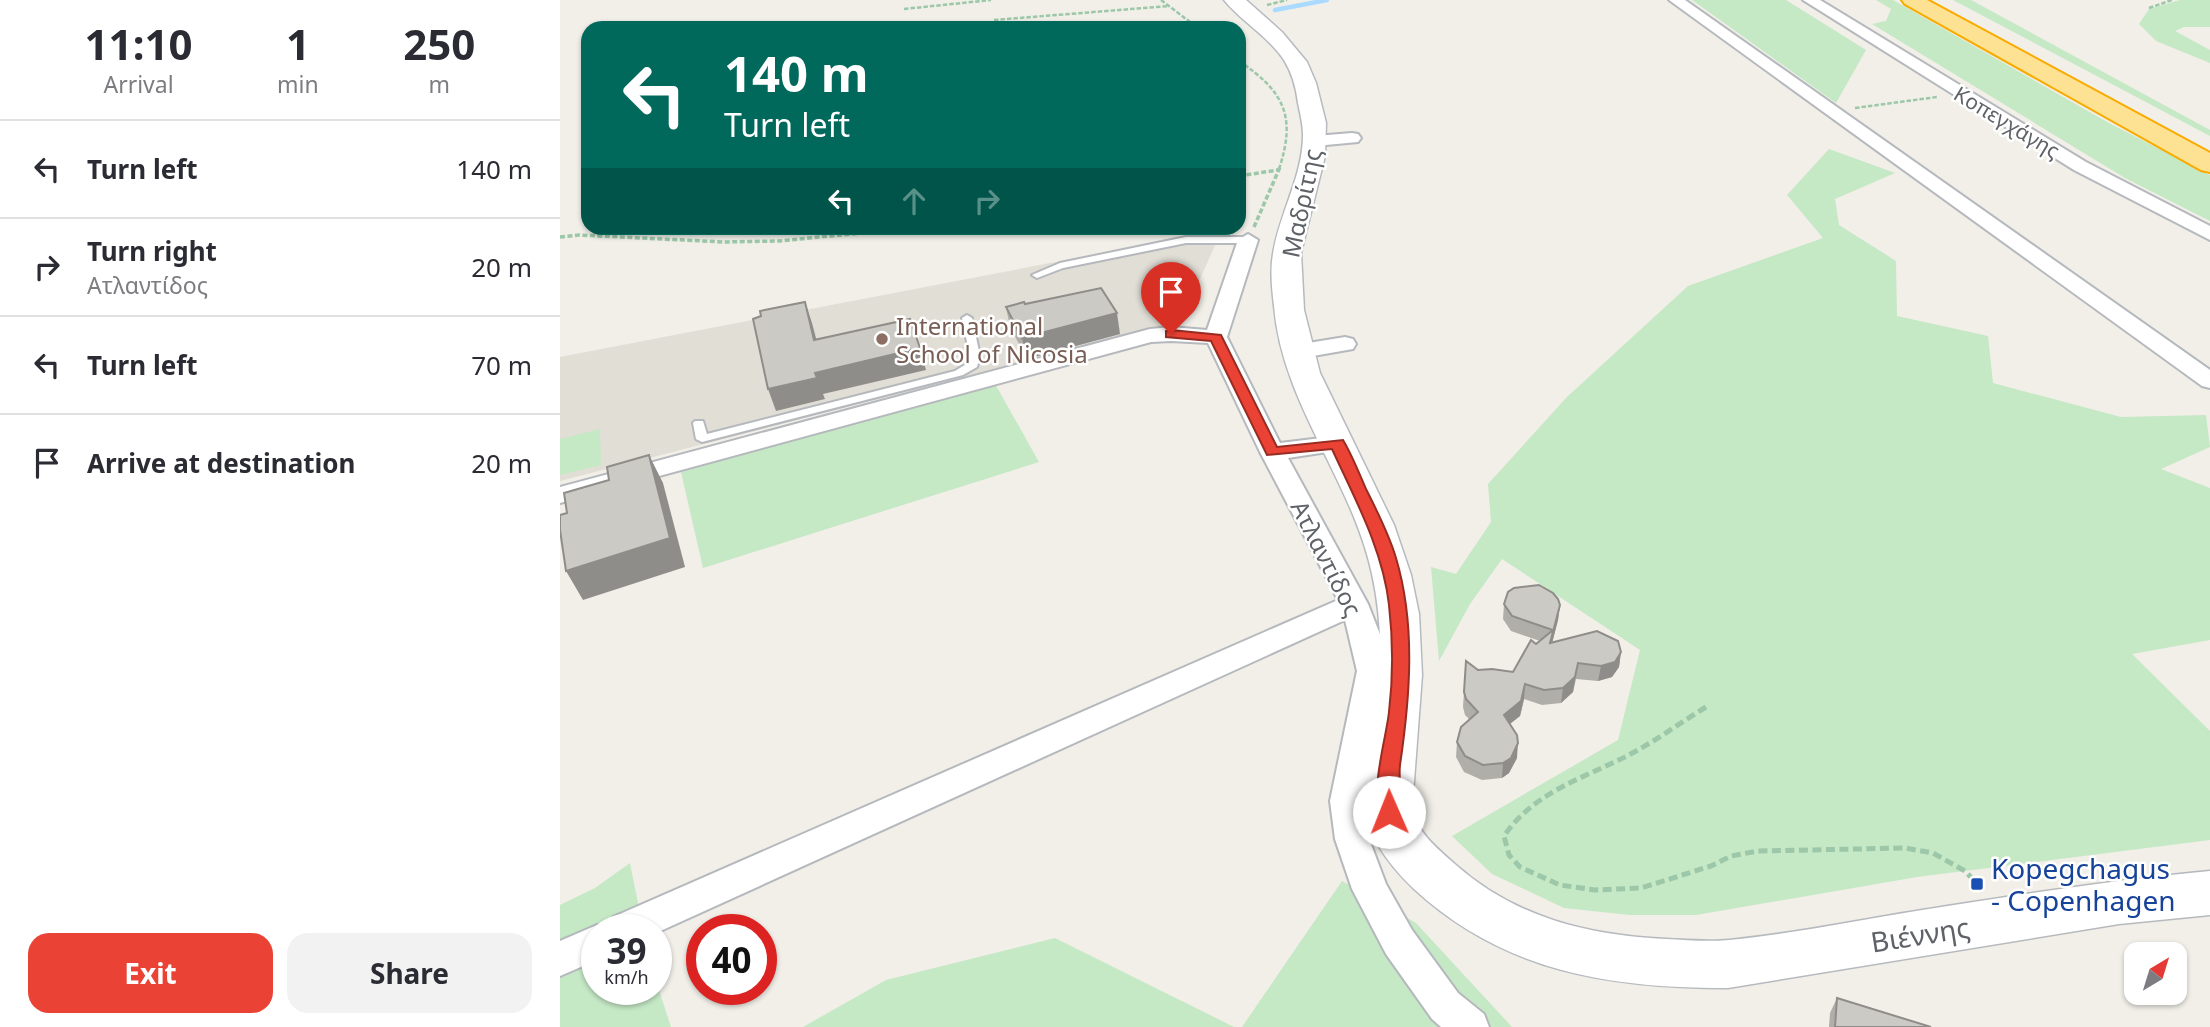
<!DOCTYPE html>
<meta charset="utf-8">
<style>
:root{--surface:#fff;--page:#f2f2f3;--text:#2b2b33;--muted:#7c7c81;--line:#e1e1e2;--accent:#ea4335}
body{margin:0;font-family:"Noto Sans",sans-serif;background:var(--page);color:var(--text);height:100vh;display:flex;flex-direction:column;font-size:26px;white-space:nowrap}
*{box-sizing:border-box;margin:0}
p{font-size:23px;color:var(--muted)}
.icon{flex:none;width:38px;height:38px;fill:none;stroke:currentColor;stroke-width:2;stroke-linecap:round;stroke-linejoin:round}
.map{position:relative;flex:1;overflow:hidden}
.side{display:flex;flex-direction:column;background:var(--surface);width:560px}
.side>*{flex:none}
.guide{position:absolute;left:21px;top:21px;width:665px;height:214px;border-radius:21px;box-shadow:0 2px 5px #0004;background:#00695c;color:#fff;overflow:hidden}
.needle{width:46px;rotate:38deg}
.controls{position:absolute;left:1564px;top:942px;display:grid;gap:14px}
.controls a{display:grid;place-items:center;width:63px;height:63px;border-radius:14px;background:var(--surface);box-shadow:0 2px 5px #0004;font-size:35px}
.speed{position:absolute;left:21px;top:914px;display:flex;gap:14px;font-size:35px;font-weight:700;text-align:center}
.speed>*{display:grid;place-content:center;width:91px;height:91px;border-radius:50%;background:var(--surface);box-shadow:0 2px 5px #0004;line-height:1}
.speed small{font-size:18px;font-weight:400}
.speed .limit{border:10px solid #d22;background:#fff;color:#111}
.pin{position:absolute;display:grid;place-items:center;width:60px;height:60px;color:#fff;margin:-72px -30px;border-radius:50% 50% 50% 0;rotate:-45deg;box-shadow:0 0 7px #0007}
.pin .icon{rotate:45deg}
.me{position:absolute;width:77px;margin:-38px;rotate:359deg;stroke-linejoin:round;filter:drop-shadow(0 0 5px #0008)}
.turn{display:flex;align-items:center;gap:24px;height:147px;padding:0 28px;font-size:32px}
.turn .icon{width:91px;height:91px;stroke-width:2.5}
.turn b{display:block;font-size:49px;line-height:60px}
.lanes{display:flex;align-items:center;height:66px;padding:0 28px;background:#0003;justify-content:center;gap:35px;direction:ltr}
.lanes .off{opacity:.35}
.eta{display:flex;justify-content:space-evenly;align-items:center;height:119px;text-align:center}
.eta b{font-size:42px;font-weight:700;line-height:49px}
.action{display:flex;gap:14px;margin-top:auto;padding:14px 28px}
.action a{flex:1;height:80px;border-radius:21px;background:var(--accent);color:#fff;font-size:28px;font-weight:700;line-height:80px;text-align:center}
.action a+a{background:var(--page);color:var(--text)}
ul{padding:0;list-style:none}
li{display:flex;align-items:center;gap:21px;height:98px;padding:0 28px;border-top:2px solid var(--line)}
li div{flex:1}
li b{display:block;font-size:26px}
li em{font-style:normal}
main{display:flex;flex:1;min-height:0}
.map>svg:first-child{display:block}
</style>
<main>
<section class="side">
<div class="eta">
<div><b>11:10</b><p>Arrival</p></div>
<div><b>1</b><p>min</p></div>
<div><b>250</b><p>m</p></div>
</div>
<ul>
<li><svg class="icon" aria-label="left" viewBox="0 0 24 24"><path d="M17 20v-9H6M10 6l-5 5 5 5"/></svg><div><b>Turn left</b></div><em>140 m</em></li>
<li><svg class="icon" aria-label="right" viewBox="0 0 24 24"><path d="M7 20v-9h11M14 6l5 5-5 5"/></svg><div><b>Turn right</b><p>Ατλαντίδος</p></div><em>20 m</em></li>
<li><svg class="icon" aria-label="left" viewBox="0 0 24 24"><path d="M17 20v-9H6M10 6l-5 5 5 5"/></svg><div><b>Turn left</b></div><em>70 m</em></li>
<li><svg class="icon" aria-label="arrive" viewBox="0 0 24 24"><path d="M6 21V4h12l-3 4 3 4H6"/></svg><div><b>Arrive at destination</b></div><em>20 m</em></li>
</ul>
<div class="action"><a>Exit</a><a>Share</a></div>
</section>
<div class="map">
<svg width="1650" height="1027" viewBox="0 0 1650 1027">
<rect width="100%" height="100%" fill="#f1efe8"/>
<path fill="#e1ded6" d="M 662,230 L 621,321 L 0,481 L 0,357 Z"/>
<g fill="#c5e8c5">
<path d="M 1132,0 L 1226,0 L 1306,50 L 1276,103 Z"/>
<path d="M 1316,0 L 1333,0 L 1549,123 L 1650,175 L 1650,221 L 1565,178 L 1312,24 L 1326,21 L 1331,9 Z"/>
<path d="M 1393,0 L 1411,0 L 1650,130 L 1650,136 Z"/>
<path d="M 1620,0 L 1650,0 L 1650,27 L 1624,27 L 1615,31 L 1650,50 L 1650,63 L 1596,41 L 1579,24 L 1589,9 Z"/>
<path d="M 1269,149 L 1335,173 L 1275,199 L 1279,225 L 1336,261 L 1337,316 L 1428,336 L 1433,383 L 1561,417 L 1646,415 L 1650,447 L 1601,469 L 1650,488 L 1650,640 L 1572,654 L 1650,731 L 1650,840 L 1357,877 L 1136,915 L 1070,915 L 1004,908 L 932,874 L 892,836 L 1058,740 L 1080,650 L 942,559 L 910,604 L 879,661 L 871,567 L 896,574 L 931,522 L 928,484 L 1007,397 L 1128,286 L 1263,238 L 1227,195 Z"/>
<path d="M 434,382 L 479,462 L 143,568 L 121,472 Z"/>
<path d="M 40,429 L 41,465 L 0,475 L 0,439 Z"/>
<path d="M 70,863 L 80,913 L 0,947 L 0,905 L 35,888 Z"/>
<path d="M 782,881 L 856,923 L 952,1027 L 682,1027 Z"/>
<path d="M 495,938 L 674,1027 L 243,1027 L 326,980 Z"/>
<path d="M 37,958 L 37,989 L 96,989 L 96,981 L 111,1027 L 0,1027 L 0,976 Z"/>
</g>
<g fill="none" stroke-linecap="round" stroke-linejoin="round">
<path stroke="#aadaff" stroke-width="4.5" d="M 715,10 L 767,0"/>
<g stroke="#b5b8bc" stroke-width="4">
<g id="lane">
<path d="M 626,237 L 688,237 L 693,240 L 688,243 L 626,243 L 503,268 L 477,278 L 472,275 L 500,263 Z"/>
<path d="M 407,315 L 412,318 L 420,356 L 417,367 L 403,375 L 142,442 L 136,439 L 133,423 L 135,421 L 143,421 L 147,434 L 395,371 L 408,363 L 410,356 L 402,318 Z"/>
</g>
</g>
<g stroke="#b5b8bc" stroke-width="4">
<g id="street">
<path d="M 1109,0 L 1125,0 L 1650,370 L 1650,388 L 1642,386 Z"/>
<path d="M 1243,0 L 1260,0 L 1526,162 L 1650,226 L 1650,240 L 1514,170 Z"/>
<path d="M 792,133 L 798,134 L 801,138 L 798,142 L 755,146 L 746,141 L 755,136 Z"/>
<path d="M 688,234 L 698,240 L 667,337 L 720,443 L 778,436 L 787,439 L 790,444 L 787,449 L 728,458 L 808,604 L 821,637 L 827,671 L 804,801 L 809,839 L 826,884 L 852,930 L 898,993 L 924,1014 L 929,1027 L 881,1027 L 872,1019 L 826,954 L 792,889 L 775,839 L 770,801 L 797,671 L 785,620 L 96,933 L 96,929 L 48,929 L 53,917 L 778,600 L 700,452 L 648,343 L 611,341 L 591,342 L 0,503 L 0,487 L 590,329 L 611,327 L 647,330 L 678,240 Z"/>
<path d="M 785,337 L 793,339 L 796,344 L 793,349 L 736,359 L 728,357 L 725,352 L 728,347 L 736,345 Z"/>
<path d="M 37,925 L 48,929 L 37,929 L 37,960 L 0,976 L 0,941 Z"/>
</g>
</g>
<g stroke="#b6babf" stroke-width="3">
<path id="secondary" d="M 664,0 L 686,0 L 722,32 L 747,62 L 756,83 L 766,123 L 765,156 L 741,253 L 744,310 L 760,373 L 834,525 L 851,575 L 859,614 L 862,675 L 852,808 C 857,833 878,849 896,865 C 956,918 1028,935 1106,939 C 1126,940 1148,942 1169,940 C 1233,934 1298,920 1362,910 C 1458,895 1553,880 1650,871 L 1650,915 L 1559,924 L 1168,988 C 1050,988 944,972 854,889 C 832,868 808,839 806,807 C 804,779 811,750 815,723 C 822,674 823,623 812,574 C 792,480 722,404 714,306 C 712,289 710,271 713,254 C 719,214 743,176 743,135 C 743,124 740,113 738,103 C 736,87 732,73 724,60 C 708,36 682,22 664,0 Z"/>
</g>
<g stroke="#f9ab00" stroke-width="4">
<path id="highway" d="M 1342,0 L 1367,0 L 1650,153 L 1650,172 L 1641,170 L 1345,4 Z"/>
</g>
<g stroke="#9cc7a9" stroke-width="2.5" stroke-dasharray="4.5 2" stroke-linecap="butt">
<path d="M 601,0 L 638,28"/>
<path d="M 707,5 L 727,0"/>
<path d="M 1589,8 L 1612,0"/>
<path d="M 344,9 L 431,0"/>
<path d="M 434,20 L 609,6"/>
<path d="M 679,61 C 723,91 737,115 719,169"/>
<path d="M 1295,108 L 1377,97"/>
</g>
<g stroke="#9cc7a9" stroke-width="3.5" stroke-dasharray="5 2.5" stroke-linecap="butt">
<path d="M 679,176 L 718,170"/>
<path d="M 694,227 L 720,167"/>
<path d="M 0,237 L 19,235 L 164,242 L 219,241 L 354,228"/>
</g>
<path stroke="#9cc7a9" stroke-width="5" stroke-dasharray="9 4.5" stroke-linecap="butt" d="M 1146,707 C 1123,721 1101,737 1078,750 C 1030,777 977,788 944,836 L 949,855 L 960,867 L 1000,885 L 1035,890 L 1081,888 L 1151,866 L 1171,856 L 1198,851 L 1345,848 L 1373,853 L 1405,871 L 1423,890"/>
<use href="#lane" fill="#fff" fill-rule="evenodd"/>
<use href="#street" fill="#fff" fill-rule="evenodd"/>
<use href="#secondary" fill="#fff" fill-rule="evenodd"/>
<use href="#highway" fill="#fde293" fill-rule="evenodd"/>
</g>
<g fill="#afaea9">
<path d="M 465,304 L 560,334 L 467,359 L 450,327 L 446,307 Z"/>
<path d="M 944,604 L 1000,605 L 998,620 L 992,643 L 1061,652 L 1059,667 L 1052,677 L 1038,681 L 1016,679 L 1013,692 L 1001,703 L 982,705 L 964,699 L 960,716 L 950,724 L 957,758 L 949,773 L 942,778 L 922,780 L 904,772 L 896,757 L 897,742 L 909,719 L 905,715 L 903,707 L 906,661 L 918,670 L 953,672 L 976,644 L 980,641 L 951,631 L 943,619 Z"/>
<path d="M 1277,998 L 1371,1027 L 1269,1027 L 1270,1013 Z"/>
</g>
<g fill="#8f8d8a">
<path d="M 245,302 L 252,323 L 262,361 L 254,340 Z"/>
<path d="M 557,313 L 560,334 L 467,359 L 462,338 Z"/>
<path d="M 360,348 L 366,370 L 263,394 L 265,399 L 216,411 L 208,389 L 255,373 Z"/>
<path d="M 89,455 L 103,483 L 125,567 L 23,600 L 6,571 Z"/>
<path d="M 1000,605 L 998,620 L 988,659 L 990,643 Z"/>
<path d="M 1061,652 L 1059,667 L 1052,677 L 1038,681 L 1041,666 Z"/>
<path d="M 1018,663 L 1013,692 L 1001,703 L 1003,688 Z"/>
<path d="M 965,684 L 964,699 L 960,716 L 942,730 L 944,715 Z"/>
<path d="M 958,743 L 957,758 L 949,773 L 942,778 L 943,763 Z"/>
</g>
<g fill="#cccac5" stroke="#8f8d8a" stroke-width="2">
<path d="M 541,288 L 557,313 L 462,338 L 446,307 L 464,302 L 465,304 Z"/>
<path d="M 245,302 L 254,340 L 350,319 L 360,348 L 255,373 L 257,378 L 208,389 L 193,319 L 201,316 L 200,311 Z"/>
<path d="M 89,455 L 110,538 L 6,571 L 0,530 L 0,515 L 7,513 L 4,493 L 49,480 L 47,467 Z"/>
<path d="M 979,585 L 993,593 L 998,599 L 1000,605 L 990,643 L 1037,631 L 1058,641 L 1061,652 L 1055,662 L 1041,666 L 1018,663 L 1015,677 L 1003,688 L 984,690 L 965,684 L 961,701 L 944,715 L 957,735 L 958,743 L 951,758 L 943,763 L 923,765 L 905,756 L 897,742 L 901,727 L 918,712 L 906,699 L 904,692 L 906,661 L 918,670 L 932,669 L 953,672 L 971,640 L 976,644 L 993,630 L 952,616 L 944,604 L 948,592 L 954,588 Z"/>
<path d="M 1277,998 L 1371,1027 L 1275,1027 Z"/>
</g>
<path fill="#ea4335" stroke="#982c22" stroke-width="2" d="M 611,330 L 661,335 L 717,447 L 783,440 C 792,455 799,473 806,489 C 817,511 829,534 836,558 C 856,625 850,697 840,765 C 838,782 844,803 837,818 L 829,821 L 822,818 C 809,792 826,740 829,712 C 833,678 833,640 829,605 C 823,550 795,499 772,449 L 707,455 L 651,341 L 606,337 L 606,331 Z"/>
<circle fill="#8d6e63" stroke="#fff" stroke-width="2.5" cx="322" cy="339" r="7"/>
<rect fill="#1a4fb4" stroke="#fff" stroke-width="2.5" x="1410" y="877" width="14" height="14" rx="3.5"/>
<g text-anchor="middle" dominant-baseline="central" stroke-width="5" stroke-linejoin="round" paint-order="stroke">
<g font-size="21" fill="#5f6368" stroke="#fff">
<text transform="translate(1447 122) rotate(31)">Κοπεγχάγης</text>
</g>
<g font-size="24" fill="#5f6368" stroke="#fff">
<text transform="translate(741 203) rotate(-78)">Μαδρίτης</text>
<text transform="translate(767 558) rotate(63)">Ατλαντίδος</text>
</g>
<g font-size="24" fill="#785e54" stroke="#fff" text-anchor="start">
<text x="336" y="325">International<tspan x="336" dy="28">School of Nicosia</tspan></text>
</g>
<g font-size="28" fill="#164399" stroke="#fff" text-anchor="start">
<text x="1431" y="868">Kopegchagus<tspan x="1431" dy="32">- Copenhagen</tspan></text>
</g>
<g font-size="28" fill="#5f6368" stroke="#fff">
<text transform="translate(1360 934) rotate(-9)">Βιέννης</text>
</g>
</g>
</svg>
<div class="controls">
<a><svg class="needle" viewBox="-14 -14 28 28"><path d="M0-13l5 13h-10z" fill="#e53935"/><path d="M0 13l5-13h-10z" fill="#7c7c81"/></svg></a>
</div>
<div class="speed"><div>39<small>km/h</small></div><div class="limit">40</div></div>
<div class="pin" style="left:611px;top:334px;background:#d93025"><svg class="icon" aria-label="arrive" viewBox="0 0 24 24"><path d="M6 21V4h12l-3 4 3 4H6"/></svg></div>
<svg class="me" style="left:829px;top:812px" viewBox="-20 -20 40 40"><circle r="19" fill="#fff"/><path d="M0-13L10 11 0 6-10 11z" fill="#ea4335"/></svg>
<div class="guide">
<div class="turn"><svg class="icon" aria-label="left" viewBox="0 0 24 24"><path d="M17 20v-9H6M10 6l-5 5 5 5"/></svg><div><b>140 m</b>Turn left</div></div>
<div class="lanes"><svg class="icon" aria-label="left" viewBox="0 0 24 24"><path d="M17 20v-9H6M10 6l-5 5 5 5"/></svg><svg class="icon off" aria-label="ahead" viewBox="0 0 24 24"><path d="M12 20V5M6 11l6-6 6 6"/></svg><svg class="icon off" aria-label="right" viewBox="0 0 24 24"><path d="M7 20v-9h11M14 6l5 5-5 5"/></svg></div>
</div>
</div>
</main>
